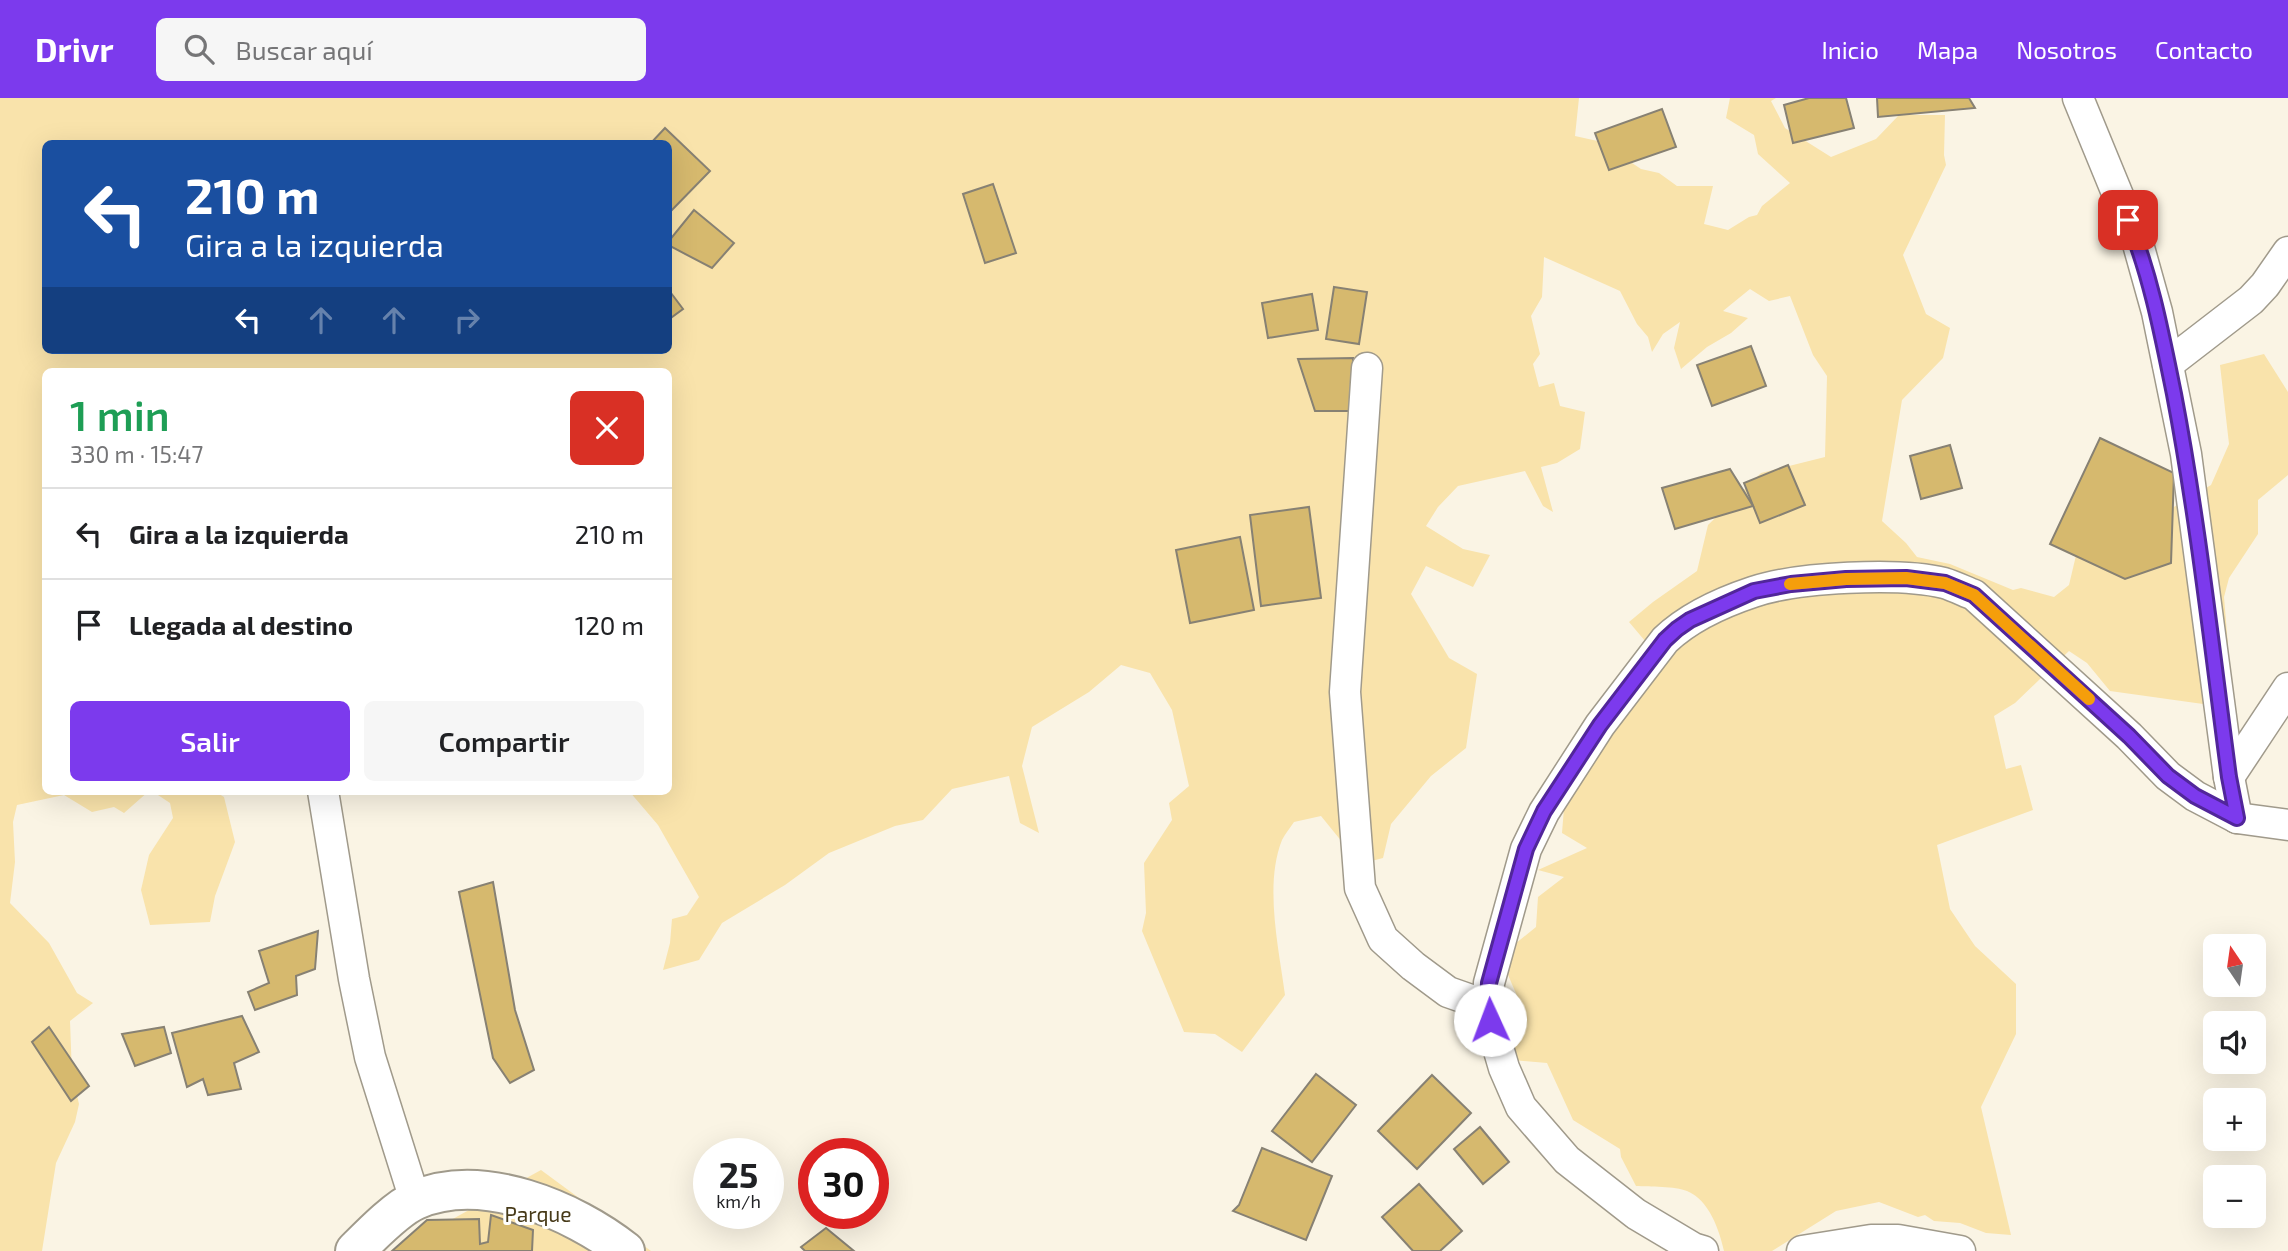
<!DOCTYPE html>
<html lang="es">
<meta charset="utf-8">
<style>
:root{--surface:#fff;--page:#f6f6f6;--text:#202124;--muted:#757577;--line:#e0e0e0;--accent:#7c3aed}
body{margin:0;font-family:"Exo 2",sans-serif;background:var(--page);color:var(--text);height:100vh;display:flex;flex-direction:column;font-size:26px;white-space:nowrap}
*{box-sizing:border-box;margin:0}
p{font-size:23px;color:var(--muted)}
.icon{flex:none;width:38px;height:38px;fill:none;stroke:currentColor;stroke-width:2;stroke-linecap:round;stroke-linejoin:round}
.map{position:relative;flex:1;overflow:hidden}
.side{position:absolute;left:42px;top:270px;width:630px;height:427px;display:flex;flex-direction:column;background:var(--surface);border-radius:10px;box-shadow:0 7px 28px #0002}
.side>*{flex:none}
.banner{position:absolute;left:42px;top:42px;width:630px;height:214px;border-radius:10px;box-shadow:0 7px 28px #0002;background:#1a4fa0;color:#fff;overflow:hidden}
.needle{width:46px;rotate:347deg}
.fabs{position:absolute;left:2203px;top:836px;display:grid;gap:14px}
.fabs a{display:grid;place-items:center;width:63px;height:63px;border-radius:10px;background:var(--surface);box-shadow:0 7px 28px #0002;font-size:35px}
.speed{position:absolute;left:693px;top:1040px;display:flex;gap:14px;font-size:35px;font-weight:700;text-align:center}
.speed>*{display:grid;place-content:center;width:91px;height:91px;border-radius:50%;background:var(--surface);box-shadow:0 7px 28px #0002;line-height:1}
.speed small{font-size:18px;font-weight:400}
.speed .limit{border:10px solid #d22;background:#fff;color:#111}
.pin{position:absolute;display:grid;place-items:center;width:60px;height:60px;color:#fff;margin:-30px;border-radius:14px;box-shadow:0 4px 10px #0006}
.me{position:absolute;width:77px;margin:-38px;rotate:358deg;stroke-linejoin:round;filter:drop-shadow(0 0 5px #0008)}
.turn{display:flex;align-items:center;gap:24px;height:147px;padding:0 28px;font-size:32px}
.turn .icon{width:91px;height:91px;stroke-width:2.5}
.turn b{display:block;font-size:49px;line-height:60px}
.lanes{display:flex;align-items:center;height:66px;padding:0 28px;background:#0003;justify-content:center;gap:35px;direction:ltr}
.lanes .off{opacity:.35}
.round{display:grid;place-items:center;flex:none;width:74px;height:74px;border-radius:10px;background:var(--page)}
.head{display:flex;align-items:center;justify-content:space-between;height:119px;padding:0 28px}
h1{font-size:42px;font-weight:600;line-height:52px;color:#1e9e55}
.cta{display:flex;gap:14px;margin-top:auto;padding:14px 28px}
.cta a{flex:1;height:80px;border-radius:10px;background:var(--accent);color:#fff;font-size:28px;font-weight:600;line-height:80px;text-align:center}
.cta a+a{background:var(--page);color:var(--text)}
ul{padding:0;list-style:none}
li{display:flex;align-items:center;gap:21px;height:91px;padding:0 28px;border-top:2px solid var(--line)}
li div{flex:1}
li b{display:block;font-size:26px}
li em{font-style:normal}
header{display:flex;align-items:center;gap:42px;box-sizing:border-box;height:98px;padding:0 35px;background:var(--accent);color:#fff}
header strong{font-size:33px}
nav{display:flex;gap:38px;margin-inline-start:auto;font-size:24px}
.search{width:490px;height:63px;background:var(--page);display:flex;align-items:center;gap:18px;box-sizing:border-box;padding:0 24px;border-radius:10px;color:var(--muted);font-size:26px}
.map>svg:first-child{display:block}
</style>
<header>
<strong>Drivr</strong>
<div class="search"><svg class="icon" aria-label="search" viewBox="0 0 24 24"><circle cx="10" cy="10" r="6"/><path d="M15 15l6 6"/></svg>Buscar aquí</div>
<nav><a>Inicio</a><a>Mapa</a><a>Nosotros</a><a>Contacto</a></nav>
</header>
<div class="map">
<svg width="2288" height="1153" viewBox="0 0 2288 1153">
<rect width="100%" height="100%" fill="#faf4e4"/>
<g fill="#f9e3ab" fill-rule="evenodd">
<path d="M 0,0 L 1579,0 L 1575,38 L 1611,46 L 1617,69 L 1632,65 L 1641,71 L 1659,75 L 1677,88 L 1713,88 L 1704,126 L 1728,132 L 1749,119 L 1757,117 L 1762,108 L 1790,85 L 1758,56 L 1754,37 L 1726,20 L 1730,0 L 1776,0 L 1771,3 L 1785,30 L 1831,59 L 1876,41 L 1899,17 L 1945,17 L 1944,57 L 1946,67 L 1903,157 L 1926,216 L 1950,230 L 1943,260 L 1902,302 L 1882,423 L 1906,445 L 1917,459 L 1950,466 L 2013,492 L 2021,490 L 2054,499 L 2069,487 L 2087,411 L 2157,419 L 2211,387 L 2229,346 L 2220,267 L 2264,256 L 2288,294 L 2288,377 L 2258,402 L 2258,436 L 2229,480 L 2224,499 L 2228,547 L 2221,557 L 2203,606 L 2110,593 L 2087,565 L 2069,553 L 2015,605 L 1994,618 L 2006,671 L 2021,667 L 2033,712 L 1937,747 L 1950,811 L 1975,848 L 2016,886 L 2016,936 L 1981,1009 L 2011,1137 L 1986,1135 L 1960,1125 L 1934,1123 L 1925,1117 L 1918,1119 L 1879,1104 L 1836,1113 L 1772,1153 L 1724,1153 C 1719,1131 1709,1102 1687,1093 C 1675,1088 1650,1089 1636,1088 L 1621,1059 L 1620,1051 L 1573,1022 L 1547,965 L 1502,961 L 1506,935 L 1526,919 L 1500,858 L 1536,829 L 1538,799 L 1564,779 L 1538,772 L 1587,750 L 1562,735 L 1569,648 L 1651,550 L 1629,524 L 1653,504 L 1697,473 L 1708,427 L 1761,375 L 1825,359 L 1827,278 L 1813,257 L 1790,198 L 1769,203 L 1750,191 L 1723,213 L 1748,220 L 1731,235 L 1707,249 L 1681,271 L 1674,250 L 1680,224 L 1663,236 L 1652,254 L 1648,239 L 1637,226 L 1620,193 L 1544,159 L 1542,199 L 1531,218 L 1540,256 L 1533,266 L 1539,289 L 1554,285 L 1560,308 L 1585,314 L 1580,351 L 1557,365 L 1541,369 L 1553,414 L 1543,408 L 1525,373 L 1458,388 L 1438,409 L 1426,428 L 1463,451 L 1490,457 L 1473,489 L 1426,468 L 1411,496 L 1449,560 L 1477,576 L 1466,650 L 1431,678 L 1391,726 L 1383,760 L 1360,766 L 1321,718 L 1294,724 C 1290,730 1285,736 1282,742 C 1264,787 1279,851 1285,897 L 1242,954 L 1215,936 L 1184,934 L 1142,833 L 1146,815 L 1144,765 L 1172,722 L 1169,705 L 1189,688 L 1172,612 L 1150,575 L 1121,567 L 1089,594 L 1032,629 L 1022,668 L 1039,735 L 1020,725 L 1009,678 L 952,691 L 923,722 L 895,728 L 829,755 L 785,787 L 722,825 L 699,862 L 663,872 L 670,845 L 672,821 L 687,817 L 699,799 L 658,727 L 629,693 L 668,693 L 668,273 L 46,273 L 46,693 L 149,693 L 124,715 L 114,709 L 92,714 L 64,697 L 17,707 L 13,724 L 15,764 L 10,805 L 49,845 L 77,895 L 93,905 L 70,923 L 72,977 L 79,1006 L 75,1024 L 56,1065 L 42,1153 L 0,1153 ZM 46,46 L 668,46 L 668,252 L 46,252 Z"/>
<path d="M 152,693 L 214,693 L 224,699 L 235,744 L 215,798 L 210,824 L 150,827 L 141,792 L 149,757 L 173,720 L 170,705 Z"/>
<path d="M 541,1072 L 651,1153 L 395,1153 Z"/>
</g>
<g fill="#d6b96e" stroke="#878173" stroke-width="2">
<path d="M 1809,0 L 1846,0 L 1854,30 L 1793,45 L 1784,7 Z"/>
<path d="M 1877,0 L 1969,0 L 1975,10 L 1878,19 Z"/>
<path d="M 1662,11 L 1676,49 L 1609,72 L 1595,35 Z"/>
<path d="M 665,30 L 710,73 L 668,116 L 668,46 L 650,46 Z"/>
<path d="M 993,86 L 1016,155 L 985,165 L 963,96 Z"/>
<path d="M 694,112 L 734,145 L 712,170 L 668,147 L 668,144 Z"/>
<path d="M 1334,189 L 1367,194 L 1359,246 L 1326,241 Z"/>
<path d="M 668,191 L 683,211 L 668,222 Z"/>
<path d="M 1312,196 L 1318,232 L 1268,240 L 1262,205 Z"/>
<path d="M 1751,248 L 1766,288 L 1712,308 L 1697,267 Z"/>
<path d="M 1353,260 L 1354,313 L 1315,313 L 1298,261 Z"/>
<path d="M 2100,340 L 2174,375 L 2171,465 L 2125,481 L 2050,446 Z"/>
<path d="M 1950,347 L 1962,390 L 1921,401 L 1910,358 Z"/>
<path d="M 1788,367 L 1805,407 L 1760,425 L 1744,385 Z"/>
<path d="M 1730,371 L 1753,408 L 1675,431 L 1662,390 Z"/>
<path d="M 1309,409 L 1321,500 L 1261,508 L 1250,417 Z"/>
<path d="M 1240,439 L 1254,512 L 1190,525 L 1176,452 Z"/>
<path d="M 493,784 L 515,912 L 534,972 L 510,985 L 493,960 L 459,794 Z"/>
<path d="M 318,833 L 315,871 L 296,878 L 297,897 L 255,912 L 248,894 L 269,885 L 259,853 Z"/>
<path d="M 242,918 L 259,954 L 234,965 L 241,991 L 208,997 L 203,981 L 187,989 L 172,935 Z"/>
<path d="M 49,929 L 89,988 L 71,1003 L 32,944 Z"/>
<path d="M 164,929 L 171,955 L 135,968 L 122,936 Z"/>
<path d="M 1316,976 L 1356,1007 L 1312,1064 L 1272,1033 Z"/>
<path d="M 1432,977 L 1471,1015 L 1417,1071 L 1378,1033 Z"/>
<path d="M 1480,1029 L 1509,1064 L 1483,1086 L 1454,1051 Z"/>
<path d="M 1262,1050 L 1332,1078 L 1306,1142 L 1233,1113 L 1239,1107 Z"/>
<path d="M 1419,1086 L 1462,1133 L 1440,1153 L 1413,1153 L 1382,1119 Z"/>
<path d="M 491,1117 L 533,1132 L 532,1153 L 392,1153 L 427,1122 L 479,1121 L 480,1146 L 488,1144 Z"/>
<path d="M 826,1130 L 854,1153 L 805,1153 L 801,1149 Z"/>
</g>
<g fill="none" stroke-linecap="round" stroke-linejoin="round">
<g stroke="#a09a8b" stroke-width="33">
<g id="minor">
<path d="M 2078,0 L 2138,146 L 2157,214 L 2186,356 L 2229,679 L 2237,720"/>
<path d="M 2168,266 L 2251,202 L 2265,187 L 2288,154"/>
<path d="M 1367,270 L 1345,594 L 1360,790 L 1383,841 L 1413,868 L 1448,894 L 1488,908"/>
<path d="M 2229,679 L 2288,590"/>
<path d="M 323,693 L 354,881 L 370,959 L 415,1102"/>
<path d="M 1703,1153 L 1693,1150 L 1636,1116 L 1567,1062 L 1521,1009 L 1504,970 L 1490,922 L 1488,908 L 1489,885 L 1526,751 L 1544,714 L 1600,627 L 1665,542 C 1688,520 1723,504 1753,494 C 1797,479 1900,474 1944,485 C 1954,488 1964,493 1974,497 L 2129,638 L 2168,678 L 2195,698 L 2237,720 L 2288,727"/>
<path d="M 1802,1153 L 1871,1142 L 1898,1142 L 1960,1153"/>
</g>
</g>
<g stroke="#a09a8b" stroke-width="42">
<path id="secondary" d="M 355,1153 C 370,1138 397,1110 416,1102 C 482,1073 573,1112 625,1153"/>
</g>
<use href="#minor" stroke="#fff" stroke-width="30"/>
<use href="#secondary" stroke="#fff" stroke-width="38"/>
</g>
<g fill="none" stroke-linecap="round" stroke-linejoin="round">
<g stroke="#51269a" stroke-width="18">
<path id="route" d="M 1490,922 L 1488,908 L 1489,885 L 1526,751 L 1544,713 L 1600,627 L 1665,542 L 1677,531 L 1690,522 L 1754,493 L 1791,486 L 1846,481 L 1906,480 L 1945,485 L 1974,497 L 2129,638 L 2168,678 L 2195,698 L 2237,720 L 2229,679 C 2212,551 2198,422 2174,296 C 2162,237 2151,178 2128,122"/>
</g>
<use href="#route" stroke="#7c3aed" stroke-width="12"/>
<path stroke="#f59e0b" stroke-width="12" d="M 1790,486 L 1846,481 L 1906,480 L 1945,485 L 1974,497 L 2089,601"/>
</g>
<g text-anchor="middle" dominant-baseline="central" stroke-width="6" stroke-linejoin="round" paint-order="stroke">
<g font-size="21" fill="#473a19" stroke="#fff">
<text x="538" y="1115">Parque</text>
</g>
</g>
</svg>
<div class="fabs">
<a><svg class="needle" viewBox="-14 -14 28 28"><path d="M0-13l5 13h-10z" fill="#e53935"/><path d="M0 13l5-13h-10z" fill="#757577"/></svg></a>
<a><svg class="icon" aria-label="sound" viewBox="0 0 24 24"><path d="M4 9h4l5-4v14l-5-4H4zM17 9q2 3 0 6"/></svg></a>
<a>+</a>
<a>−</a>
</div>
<div class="speed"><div>25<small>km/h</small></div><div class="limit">30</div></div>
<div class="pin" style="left:2128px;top:122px;background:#d93025"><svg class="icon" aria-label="arrive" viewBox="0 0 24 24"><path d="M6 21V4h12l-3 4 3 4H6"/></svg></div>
<svg class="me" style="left:1490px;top:922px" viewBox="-20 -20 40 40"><circle r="19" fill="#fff"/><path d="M0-13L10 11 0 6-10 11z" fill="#7c3aed"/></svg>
<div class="banner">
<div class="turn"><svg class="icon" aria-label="left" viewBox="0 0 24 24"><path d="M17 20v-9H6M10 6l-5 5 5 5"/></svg><div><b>210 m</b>Gira a la izquierda</div></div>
<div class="lanes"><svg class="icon" aria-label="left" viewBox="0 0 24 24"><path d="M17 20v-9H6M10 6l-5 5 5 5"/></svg><svg class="icon off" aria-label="ahead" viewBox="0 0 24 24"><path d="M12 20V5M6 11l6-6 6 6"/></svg><svg class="icon off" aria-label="ahead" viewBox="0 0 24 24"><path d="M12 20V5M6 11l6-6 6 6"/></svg><svg class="icon off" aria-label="right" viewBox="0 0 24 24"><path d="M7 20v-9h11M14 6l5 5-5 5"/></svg></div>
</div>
<section class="side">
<div class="head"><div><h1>1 min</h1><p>330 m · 15:47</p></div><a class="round" style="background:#d93025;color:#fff"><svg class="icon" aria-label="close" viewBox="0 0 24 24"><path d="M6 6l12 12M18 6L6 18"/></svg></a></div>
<ul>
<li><svg class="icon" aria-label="left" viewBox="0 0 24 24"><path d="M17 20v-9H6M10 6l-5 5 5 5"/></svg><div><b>Gira a la izquierda</b></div><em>210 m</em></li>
<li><svg class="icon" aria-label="arrive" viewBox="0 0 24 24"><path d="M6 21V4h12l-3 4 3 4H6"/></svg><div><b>Llegada al destino</b></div><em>120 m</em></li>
</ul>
<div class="cta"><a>Salir</a><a>Compartir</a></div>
</section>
</div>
